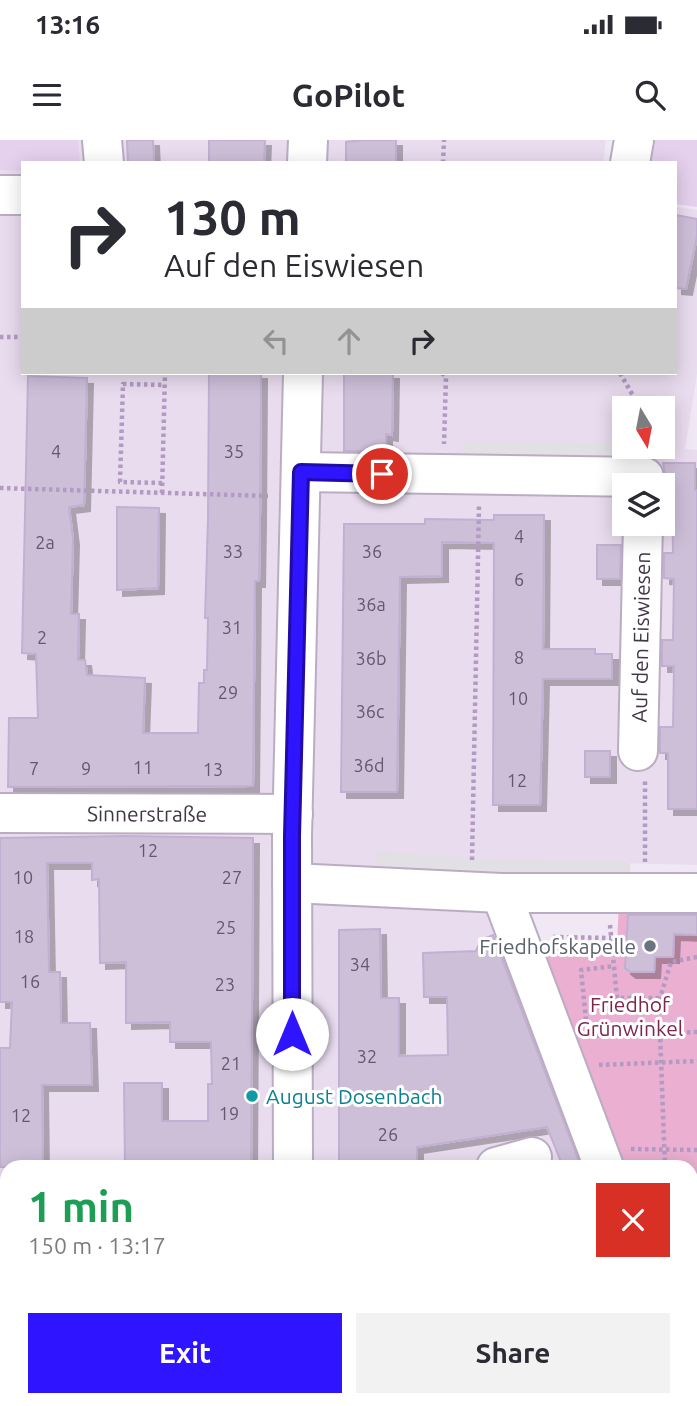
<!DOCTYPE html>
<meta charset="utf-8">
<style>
:root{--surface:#fff;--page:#f2f2f3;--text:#2b2b33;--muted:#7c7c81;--accent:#2f14ff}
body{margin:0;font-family:Ubuntu,sans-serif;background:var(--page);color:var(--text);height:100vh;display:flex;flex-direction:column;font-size:26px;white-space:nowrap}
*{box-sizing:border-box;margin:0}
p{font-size:23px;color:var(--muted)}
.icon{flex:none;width:38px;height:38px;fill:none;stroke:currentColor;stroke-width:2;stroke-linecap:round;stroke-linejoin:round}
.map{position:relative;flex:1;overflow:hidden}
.drawer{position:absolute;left:0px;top:1020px;width:698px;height:247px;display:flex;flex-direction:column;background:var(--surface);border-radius:21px 21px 0 0;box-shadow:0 4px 18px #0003}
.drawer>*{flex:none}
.guide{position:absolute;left:21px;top:21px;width:656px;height:214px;border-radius:0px;box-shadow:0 4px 18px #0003;background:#fff;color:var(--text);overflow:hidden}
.needle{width:46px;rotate:170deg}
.controls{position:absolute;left:612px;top:256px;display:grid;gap:14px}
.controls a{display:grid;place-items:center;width:63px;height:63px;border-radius:0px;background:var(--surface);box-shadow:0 4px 18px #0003;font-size:35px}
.pin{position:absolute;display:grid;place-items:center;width:60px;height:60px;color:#fff;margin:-30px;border:4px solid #fff;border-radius:50%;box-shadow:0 2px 7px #0007}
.me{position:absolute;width:77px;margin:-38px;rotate:0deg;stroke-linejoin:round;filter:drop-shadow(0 0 5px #0008)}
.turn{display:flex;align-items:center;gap:24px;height:147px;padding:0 28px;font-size:32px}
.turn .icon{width:91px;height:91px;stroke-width:2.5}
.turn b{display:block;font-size:49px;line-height:60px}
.lanes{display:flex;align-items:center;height:66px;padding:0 28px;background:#0003;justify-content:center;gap:35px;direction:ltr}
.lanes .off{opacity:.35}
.round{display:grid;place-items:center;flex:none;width:74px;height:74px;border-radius:0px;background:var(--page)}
.head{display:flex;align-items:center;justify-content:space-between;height:119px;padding:0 28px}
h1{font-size:42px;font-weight:600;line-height:52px;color:#1e9e55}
.primary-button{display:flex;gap:14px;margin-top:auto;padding:14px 28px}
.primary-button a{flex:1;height:80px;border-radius:0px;background:var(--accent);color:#fff;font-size:28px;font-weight:600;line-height:80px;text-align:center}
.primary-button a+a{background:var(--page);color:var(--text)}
.status{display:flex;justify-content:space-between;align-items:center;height:49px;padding:0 35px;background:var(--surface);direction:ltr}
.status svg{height:19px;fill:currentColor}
header{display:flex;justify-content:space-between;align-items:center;height:91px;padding:0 28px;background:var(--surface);font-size:32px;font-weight:600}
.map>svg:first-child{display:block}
</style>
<div class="status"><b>13:16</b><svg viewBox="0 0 49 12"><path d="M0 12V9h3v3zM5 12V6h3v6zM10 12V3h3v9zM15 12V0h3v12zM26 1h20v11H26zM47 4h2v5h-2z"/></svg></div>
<header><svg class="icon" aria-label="menu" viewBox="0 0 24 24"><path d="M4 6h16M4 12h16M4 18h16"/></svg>GoPilot<svg class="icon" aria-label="search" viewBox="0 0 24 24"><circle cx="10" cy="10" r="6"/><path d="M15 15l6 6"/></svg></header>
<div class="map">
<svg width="697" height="1266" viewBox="0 0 697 1266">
<defs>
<filter id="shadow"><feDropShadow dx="6" dy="6" stdDeviation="0" flood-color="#0004"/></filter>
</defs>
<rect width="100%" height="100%" fill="#f0e8f4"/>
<path fill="#e9dcef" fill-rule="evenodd" d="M 0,0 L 606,0 L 603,23 L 23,23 L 23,233 L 676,233 L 676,67 L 697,70 L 697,234 L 685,309 L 697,310 L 697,725 L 496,720 L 597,1027 L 7,1027 L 7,1260 L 684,1260 L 686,1266 L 0,1266 ZM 625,268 L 663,268 L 663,306 L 625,306 ZM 625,345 L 663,345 L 663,383 L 625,383 Z"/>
<g fill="#e5d1ee">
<path d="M 0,0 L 78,0 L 80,23 L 23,23 L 23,31 L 0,30 Z"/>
<path d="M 649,0 L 697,0 L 697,67 L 676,64 L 676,23 L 644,23 Z"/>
</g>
<path fill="#eaafd1" d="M 619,759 L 697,760 L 697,1247 L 691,1232 L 691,1027 L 614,1027 L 530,805 L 617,809 Z"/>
<g fill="#e3e0e5">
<path d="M 463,301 L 625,302 L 625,306 L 634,306 L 635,324 L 463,323 Z"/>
<path d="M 377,711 L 487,719 L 630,722 L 631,741 L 377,731 Z"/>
</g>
<g fill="#cebfd9" stroke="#c3afd1" stroke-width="2" filter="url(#shadow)">
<path d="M 127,0 L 153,0 L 154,23 L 128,23 Z"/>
<path d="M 209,0 L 265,0 L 264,23 L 209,23 Z"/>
<path d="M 363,0 L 396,0 L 396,23 L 346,23 L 346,2 Z"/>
<path d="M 676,75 L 697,79 L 697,96 L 686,149 L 676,148 Z"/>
<path d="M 209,233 L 261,233 L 260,378 L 259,441 L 255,441 L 253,646 L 8,647 L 9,578 L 38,578 L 36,514 L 22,513 L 28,236 L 87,238 L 84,365 L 69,367 L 73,399 L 71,474 L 79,474 L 78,520 L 85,520 L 87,535 L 145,538 L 143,593 L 198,593 L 199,543 L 204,543 L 204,530 L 207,530 L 208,478 L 205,478 L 208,379 Z"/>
<path d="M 344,233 L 393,233 L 392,295 L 386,294 L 386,311 L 344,311 Z"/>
<path d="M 663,323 L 695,323 L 695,350 L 697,350 L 697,669 L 668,669 L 668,613 L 660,613 L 660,587 L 673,587 L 674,526 L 662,526 L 662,500 L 673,500 L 674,439 L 664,438 L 664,413 L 673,413 L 672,350 L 664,350 L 666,339 Z"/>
<path d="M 117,367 L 159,368 L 158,448 L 117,450 Z"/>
<path d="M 494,375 L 544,375 L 543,509 L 595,509 L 595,514 L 612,514 L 612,539 L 543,539 L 540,665 L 493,665 L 494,403 L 442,402 L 442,436 L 400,437 L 397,652 L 341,652 L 344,384 L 425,384 L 425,379 L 494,380 Z"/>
<path d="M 597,405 L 621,405 L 620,439 L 597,439 Z"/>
<rect x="585" y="611" width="25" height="26"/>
<path d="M 125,696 L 253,698 L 251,1027 L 213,1027 L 213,1023 L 156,1023 L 156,1027 L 125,1027 L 124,943 L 162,943 L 162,981 L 208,981 L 208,944 L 212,944 L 211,902 L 170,902 L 170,882 L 126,883 L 126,822 L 100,823 L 99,739 L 92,740 L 92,723 L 47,723 L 49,832 L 60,832 L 61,883 L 90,883 L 92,945 L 42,945 L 43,1027 L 0,1027 L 0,908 L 10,908 L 12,862 L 0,862 L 0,698 Z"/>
<path d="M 628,775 L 697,775 L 697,795 L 674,794 L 673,817 L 655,817 L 654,832 L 630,832 L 625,828 Z"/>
<path d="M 380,789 L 381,858 L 399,858 L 399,916 L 448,915 L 447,857 L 424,857 L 423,813 L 476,811 L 481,800 L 493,795 L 581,1027 L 563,1027 L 547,987 L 417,1007 L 417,1023 L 339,1023 L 339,790 Z"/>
</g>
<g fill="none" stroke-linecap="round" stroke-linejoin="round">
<g stroke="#baadc3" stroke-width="42">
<g id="minor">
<path d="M 102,0 L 104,23"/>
<path d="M 307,23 L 308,0"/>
<path d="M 630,23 L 634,0"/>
<path d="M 0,55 L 23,55"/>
<path d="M 301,332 L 644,337 L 643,345"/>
<path id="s1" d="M 638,611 L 643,383"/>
<path id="s2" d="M 0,673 L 293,674"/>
<path d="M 292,743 L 501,753 L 697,753"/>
<path d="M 501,753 L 604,1027"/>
<path d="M 293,1027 L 292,696 L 303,233"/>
<path d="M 496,1027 L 532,1017"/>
<path d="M 0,1093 L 7,1093"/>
<path d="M 691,1259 L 694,1266"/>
<path d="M 305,1260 L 306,1266"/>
</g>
</g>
<g stroke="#b39ac3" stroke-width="4.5" stroke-dasharray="3.5 3.5" stroke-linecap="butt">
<path d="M 443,23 L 444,0"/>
<path d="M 0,197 L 23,197"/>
<path d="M 442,233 L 446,237 L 444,304"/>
<path d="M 620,233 L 640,268"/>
<path d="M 162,343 L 120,342 L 123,244 L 165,245"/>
<path d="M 0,348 L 268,356"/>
<path d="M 162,353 L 165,233"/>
<path d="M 472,720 L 479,365"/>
<path d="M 645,722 L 645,640"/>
<path d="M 610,785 L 617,858 L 660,858"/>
<path d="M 553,797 L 611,798"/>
<path d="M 697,817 L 671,822 L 660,858 L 660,893 L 697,892"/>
<path d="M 586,880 L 581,830 L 614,826"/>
<path d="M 589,896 L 660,893 L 665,1027"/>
<path d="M 599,925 L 697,921"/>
<path d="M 631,1009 L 697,1010"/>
<path d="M 691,1138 L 697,1138"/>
<path d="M 691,1195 L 697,1210"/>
<path d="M 449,1260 L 450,1266"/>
<path d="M 568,1260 L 580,1266"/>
<path d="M 498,1266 L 535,1260"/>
</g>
<use href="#minor" stroke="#fff" stroke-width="38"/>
</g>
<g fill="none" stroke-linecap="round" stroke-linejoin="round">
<g stroke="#1f0da6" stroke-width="18">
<path id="route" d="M 292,894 L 292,696 L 301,332 L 382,334"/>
</g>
<use href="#route" stroke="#2f14ff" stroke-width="12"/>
</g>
<circle fill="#6b7280" stroke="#fff" stroke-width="2.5" cx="650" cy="806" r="7"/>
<circle fill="#0f9aa8" stroke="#fff" stroke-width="2.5" cx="252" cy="956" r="7"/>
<g text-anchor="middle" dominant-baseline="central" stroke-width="6" stroke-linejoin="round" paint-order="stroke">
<g font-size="18" fill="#64586c">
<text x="56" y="311">4</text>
<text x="234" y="311">35</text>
<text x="519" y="396">4</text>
<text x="45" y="402">2a</text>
<text x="233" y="411">33</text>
<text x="372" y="411">36</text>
<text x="519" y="439">6</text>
<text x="371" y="464">36a</text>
<text x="232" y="487">31</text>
<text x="42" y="497">2</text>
<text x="519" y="517">8</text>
<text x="371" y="518">36b</text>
<text x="228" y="552">29</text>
<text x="518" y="558">10</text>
<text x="370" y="571">36c</text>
<text x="369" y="625">36d</text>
<text x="143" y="627">11</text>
<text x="34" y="628">7</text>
<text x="86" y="628">9</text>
<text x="213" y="629">13</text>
<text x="517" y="640">12</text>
<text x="148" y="710">12</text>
<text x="23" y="737">10</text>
<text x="232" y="737">27</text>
<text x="226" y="787">25</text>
<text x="24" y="796">18</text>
<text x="360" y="824">34</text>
<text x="30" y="841">16</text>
<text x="225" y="844">23</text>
<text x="367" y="916">32</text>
<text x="231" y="923">21</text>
<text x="229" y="973">19</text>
<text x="21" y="975">12</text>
<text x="388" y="994">26</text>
</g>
<g font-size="21" fill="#403648" stroke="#fff">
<text stroke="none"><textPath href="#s1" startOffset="114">Auf den Eiswiesen</textPath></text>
<text stroke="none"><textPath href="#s2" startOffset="147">Sinnerstraße</textPath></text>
</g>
<g font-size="21" fill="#5b616d" stroke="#fff" text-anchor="end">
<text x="636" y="806">Friedhofskapelle</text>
</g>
<g font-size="21" fill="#7c274a" stroke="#fff">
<text x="630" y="864">Friedhof<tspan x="630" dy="24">Grünwinkel</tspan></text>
</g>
<g font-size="21" fill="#0d838f" stroke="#fff" text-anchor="start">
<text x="266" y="956">August Dosenbach</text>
</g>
</g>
</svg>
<div class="controls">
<a><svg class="needle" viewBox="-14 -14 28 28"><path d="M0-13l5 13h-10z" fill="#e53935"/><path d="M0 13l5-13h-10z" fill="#7c7c81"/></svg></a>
<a><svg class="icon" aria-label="layers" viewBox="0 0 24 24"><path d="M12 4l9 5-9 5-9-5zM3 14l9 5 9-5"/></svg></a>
</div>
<div class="pin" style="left:382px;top:334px;background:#d93025"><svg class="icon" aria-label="arrive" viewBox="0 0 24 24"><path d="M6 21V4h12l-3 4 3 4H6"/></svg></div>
<svg class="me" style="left:292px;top:894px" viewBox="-20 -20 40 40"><circle r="19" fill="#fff"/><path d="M0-13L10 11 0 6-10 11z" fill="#2f14ff"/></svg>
<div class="guide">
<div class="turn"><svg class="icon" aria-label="right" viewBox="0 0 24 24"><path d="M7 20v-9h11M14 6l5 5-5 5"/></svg><div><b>130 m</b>Auf den Eiswiesen</div></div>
<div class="lanes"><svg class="icon off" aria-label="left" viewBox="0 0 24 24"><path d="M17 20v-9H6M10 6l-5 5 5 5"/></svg><svg class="icon off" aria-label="ahead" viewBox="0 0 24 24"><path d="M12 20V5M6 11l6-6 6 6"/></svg><svg class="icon" aria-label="right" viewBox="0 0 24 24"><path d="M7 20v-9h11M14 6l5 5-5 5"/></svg></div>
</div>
<section class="drawer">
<div class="head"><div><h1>1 min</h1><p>150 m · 13:17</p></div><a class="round" style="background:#d93025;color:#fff"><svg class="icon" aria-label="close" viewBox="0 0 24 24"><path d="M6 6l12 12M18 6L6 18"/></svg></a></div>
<div class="primary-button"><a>Exit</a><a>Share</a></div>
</section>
</div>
